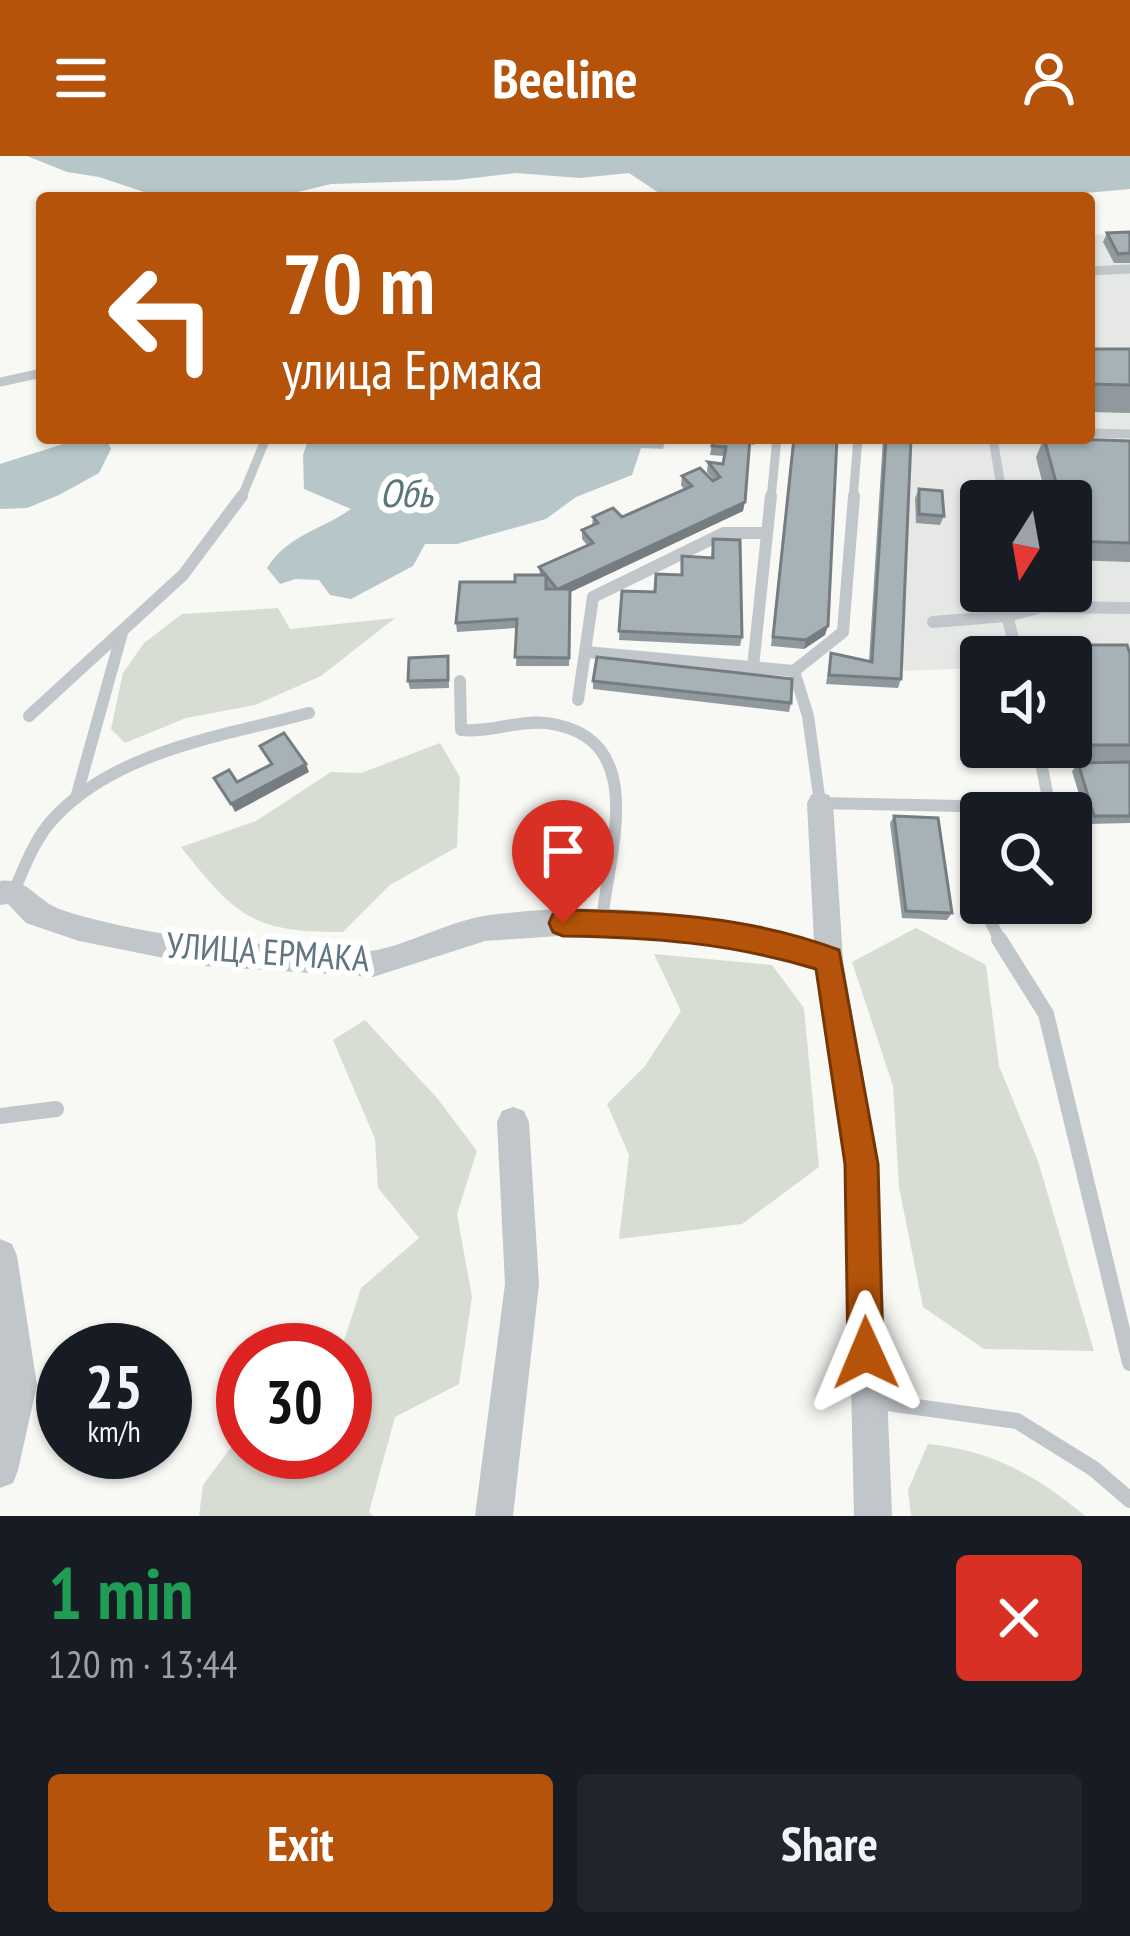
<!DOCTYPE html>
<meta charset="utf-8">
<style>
:root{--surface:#171b24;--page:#20242c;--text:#f1f3f6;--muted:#9ea1a6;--accent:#b45309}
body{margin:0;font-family:"PT Sans Narrow",sans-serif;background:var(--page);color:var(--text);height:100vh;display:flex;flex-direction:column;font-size:45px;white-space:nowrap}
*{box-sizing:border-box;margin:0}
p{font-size:39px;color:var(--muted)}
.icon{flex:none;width:66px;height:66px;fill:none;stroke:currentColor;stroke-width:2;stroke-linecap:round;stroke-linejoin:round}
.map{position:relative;height:1360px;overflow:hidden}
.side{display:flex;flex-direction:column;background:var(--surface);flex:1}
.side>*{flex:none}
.top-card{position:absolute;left:36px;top:36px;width:1059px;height:252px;border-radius:12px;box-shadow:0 3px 9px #0004;background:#b45309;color:#fff;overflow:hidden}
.needle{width:78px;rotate:191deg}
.controls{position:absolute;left:960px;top:324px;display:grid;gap:24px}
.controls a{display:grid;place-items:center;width:132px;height:132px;border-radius:12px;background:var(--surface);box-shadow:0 3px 9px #0004;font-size:60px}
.speed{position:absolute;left:36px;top:1167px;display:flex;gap:24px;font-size:60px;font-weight:700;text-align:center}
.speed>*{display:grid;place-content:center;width:156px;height:156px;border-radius:50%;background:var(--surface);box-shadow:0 3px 9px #0004;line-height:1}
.speed small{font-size:30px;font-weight:400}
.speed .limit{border:18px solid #d22;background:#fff;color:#111}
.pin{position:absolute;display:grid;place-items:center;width:102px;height:102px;color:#fff;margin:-123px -51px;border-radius:50% 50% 50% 0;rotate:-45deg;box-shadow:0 0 12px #0007}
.pin .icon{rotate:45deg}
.me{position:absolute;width:132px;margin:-66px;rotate:359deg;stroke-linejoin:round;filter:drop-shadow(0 0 9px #0008)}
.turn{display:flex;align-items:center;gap:42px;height:252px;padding:0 48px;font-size:54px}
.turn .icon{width:156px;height:156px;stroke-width:2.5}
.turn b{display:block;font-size:84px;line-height:102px}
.round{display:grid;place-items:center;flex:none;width:126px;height:126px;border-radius:12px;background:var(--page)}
.headline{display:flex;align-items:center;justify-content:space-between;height:204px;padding:0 48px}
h1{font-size:72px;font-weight:700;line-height:90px;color:#1e9e55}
.action{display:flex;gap:24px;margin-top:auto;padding:24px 48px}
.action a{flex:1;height:138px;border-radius:12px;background:var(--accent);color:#fff;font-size:48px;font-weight:700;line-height:138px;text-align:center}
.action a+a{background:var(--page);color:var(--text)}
header{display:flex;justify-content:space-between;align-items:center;height:156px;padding:0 48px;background:var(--accent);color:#fff;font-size:54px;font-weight:700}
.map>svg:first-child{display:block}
</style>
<header><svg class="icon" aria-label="menu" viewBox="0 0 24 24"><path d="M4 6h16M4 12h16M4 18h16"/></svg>Beeline<svg class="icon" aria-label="person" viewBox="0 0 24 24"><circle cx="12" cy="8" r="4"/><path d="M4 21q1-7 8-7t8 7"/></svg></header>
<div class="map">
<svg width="1130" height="1360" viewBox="0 0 1130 1360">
<rect width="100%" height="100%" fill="#f8f8f5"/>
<path fill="#e6e8e6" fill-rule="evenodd" d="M 1130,77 L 1130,535 L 1071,501 L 981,501 L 981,512 L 899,515 L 909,282 L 1089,282 L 1089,79 ZM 981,345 L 1071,345 L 1071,435 L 981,435 Z"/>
<g fill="#d8ddd4">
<path d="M 278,452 L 290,473 L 395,462 L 321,520 L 255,549 L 186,562 L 125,587 L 111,573 L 123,517 L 144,487 L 182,458 Z"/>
<path d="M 440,587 L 460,621 L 457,691 L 390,729 L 343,776 C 252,777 235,759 181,691 L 256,665 L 331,616 L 361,617 Z"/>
<path d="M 916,772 L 986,809 L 999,910 L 1038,1005 L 1094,1195 L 984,1193 L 923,1151 L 899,1031 L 893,930 L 852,806 Z"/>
<path d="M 654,798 L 772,809 L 804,852 L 819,1011 L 742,1068 L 619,1083 L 629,999 L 607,948 L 645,910 L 681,855 Z"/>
<path d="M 365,864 L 437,942 L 477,995 L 457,1058 L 472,1141 L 459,1228 L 395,1261 L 369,1356 L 373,1360 L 199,1360 L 203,1329 L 243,1275 L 243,1296 L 345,1296 L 345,1194 L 341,1194 L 361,1132 L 419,1082 L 378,1032 L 375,983 L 333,884 Z"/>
<path d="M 928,1288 C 990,1294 1037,1319 1085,1360 L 911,1360 L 908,1334 Z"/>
</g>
<g fill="#b7c6c9">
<path d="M 27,0 L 1130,0 L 1130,33 L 1030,42 L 657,42 L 659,37 L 629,17 L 580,22 L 516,17 L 457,24 L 331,28 L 273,42 L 162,42 L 99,21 L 67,16 Z"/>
<path d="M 82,282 L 106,282 L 111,293 L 99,317 L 59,339 L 27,352 L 0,353 L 0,308 Z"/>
<path d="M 309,282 L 666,282 L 663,293 L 641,292 L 632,319 L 576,341 L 546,363 L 457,388 L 425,388 L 413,410 L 351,443 L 330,439 L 319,424 L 296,423 L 280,428 L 267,412 C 288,379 321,374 351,353 L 304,333 L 303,299 Z"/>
</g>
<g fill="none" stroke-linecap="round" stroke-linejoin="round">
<g stroke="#c1c6ca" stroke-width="9">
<path d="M 1089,115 L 1130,113"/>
<path d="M 0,226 L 42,217"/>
<path d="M 1089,277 L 1130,278"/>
<path d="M 993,282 L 1003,343"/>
<path d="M 241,343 L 266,282"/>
<path d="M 771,343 L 777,282"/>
<path d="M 853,343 L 858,282"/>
</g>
<g stroke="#c1c6ca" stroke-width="12">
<path d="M 1002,340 L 1003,345"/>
<path d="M 1027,435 L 1041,451 L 1130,452"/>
<path d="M 1007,460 L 1018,501"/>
<path d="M 933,466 L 1007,460 L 1041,451"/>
<path d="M 586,496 L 794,515 L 808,560 L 820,647 L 1050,652 L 1038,591"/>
<path d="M 753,511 L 771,340"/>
<path d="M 794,515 L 843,476 L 854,340"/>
<path d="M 460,525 L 461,574 C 490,577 517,564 546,567 C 651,580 609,695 602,764"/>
<path d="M 578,544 L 593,441 L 724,377 L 764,377"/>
<path d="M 29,560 L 183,419 L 242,340"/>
<path d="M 76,642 L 122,477"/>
<path d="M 967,651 L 981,747"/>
<path d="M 14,735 C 25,710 35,682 54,662 C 117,594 224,580 309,557"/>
<path d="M 981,747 L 1001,786"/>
</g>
<g stroke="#c1c6ca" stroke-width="16">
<path d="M 999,783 L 1046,858 L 1130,1207"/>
<path d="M 0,960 L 56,953"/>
<path d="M 873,1245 L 1017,1265 L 1094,1313 L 1130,1344"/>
</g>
<g fill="#c1c6ca" fill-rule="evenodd">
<path d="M 820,636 L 829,639 L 833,647 L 843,804 L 878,1008 L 892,1360 L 854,1360 L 846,1008 L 816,813 L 757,795 L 602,777 L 485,785 L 373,821 L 204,810 L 79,785 L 26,767 L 8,748 L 0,749 L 0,725 C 28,721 37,746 62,754 C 121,773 188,783 250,787 C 286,789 343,801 377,794 C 415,786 451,764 490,759 C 597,745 710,755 814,786 L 807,647 L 811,639 Z"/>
<path d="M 513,951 L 524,955 L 529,966 L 539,1128 L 513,1360 L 475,1360 L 505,1128 L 497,966 L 502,955 Z"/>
<path d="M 0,1083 L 12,1088 L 17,1100 L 37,1229 L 18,1314 L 13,1327 L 0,1332 Z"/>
</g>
</g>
<g fill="#90999d">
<path d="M 1130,76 L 1130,107 L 1114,107 L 1103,86 L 1107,77 Z"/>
<path d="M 1089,193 L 1130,193 L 1130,257 L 1089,256 Z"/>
<path d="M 697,282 L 755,282 L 754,289 L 749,288 L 743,355 L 570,436 L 569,510 L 516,510 L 517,472 L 457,476 L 456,467 L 515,426 L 540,419 L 539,411 L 587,389 L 582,383 L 582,374 L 592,370 L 593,361 L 622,361 L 684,333 L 681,329 L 682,320 L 714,324 L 707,316 L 708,306 L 723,308 L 724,300 L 710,299 L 712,288 L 696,286 Z"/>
<path d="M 793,282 L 837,282 L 825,479 L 804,493 L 771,490 Z"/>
<path d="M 883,282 L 911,282 L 901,523 L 898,532 L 826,528 L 831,497 L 869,505 Z"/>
<path d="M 1044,282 L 1130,285 L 1130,406 L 1071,404 L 1071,345 L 1047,345 L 1036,301 Z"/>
<path d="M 919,333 L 944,360 L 940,369 L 916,367 L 915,342 Z"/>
<path d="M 713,383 L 742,481 L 740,490 L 619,484 L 622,435 L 655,436 L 711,402 Z"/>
<path d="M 1060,489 L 1130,498 L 1130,667 L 1088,668 L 1072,615 L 1074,613 L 1068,591 L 1071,591 L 1071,501 L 1053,501 Z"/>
<path d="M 448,500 L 449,532 L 410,533 L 408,525 Z"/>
<path d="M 593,525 L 791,547 L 789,556 L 593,533 Z"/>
<path d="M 894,660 L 952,757 L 947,764 L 902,762 L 890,667 Z"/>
</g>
<g fill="#757d80">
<path d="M 745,346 L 743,355 L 558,442 L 558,433 Z"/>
<path d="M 828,470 L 825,479 L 804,493 L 806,484 Z"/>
<path d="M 306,608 L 309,616 L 235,656 L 231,648 Z"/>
</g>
<g fill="#a7b2b7" stroke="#757d80" stroke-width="3">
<path d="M 1130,76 L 1130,97 L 1118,98 L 1107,77 Z"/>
<path d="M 1089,193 L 1130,193 L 1130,229 L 1089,228 Z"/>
<path d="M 714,282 L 750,282 L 745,346 L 558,433 L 570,433 L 569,502 L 515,501 L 517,463 L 456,467 L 460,426 L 515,426 L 515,419 L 546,419 L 546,433 L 557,433 L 539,411 L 593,387 L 582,374 L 598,367 L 593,361 L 613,352 L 622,361 L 692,330 L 682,320 L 700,312 L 713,325 L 720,321 L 708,306 L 723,308 L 726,291 L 712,290 Z"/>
<path d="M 794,282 L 837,282 L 828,470 L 806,484 L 773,481 Z"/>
<path d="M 886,282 L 911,282 L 901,523 L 829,519 L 831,497 L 872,506 Z"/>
<path d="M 1044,282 L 1130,285 L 1130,387 L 1072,385 L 1071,345 L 1061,345 Z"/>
<path d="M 919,333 L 942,335 L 944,360 L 919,358 Z"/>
<path d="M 713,383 L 740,384 L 742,481 L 619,475 L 622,435 L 655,436 L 656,418 L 682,419 L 682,400 L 713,402 Z"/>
<path d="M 1060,489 L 1127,489 L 1130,498 L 1130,589 L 1091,589 L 1071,526 L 1071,501 L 1063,501 Z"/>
<path d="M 448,500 L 448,524 L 408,525 L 409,502 Z"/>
<path d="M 597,501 L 792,523 L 791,547 L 593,525 Z"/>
<path d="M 284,577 L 306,608 L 231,648 L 214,622 L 229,614 L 237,626 L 272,608 L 260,590 Z"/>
<path d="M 1130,606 L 1130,660 L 1094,660 L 1078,607 Z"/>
<path d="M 894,660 L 938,662 L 952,757 L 906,755 Z"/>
</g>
<path fill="#b45309" stroke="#753606" stroke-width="3" d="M 563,754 C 658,756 749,760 839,794 L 878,1008 L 883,1197 L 878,1209 L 866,1215 L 853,1209 L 848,1197 L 845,1008 L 816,813 C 731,787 651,781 563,780 L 553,776 L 549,767 L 553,758 Z"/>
<g text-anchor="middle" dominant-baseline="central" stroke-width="12" stroke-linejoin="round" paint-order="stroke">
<g font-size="36" fill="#617682" stroke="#fff">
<text transform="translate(268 795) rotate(4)">УЛИЦА ЕРМАКА</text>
</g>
<g font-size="39" font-style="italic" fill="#5c767c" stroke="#fff">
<text x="406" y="336">Обь</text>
</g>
</g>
</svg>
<div class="controls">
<a><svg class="needle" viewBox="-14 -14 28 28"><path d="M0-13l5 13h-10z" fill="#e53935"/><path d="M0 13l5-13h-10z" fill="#9ea1a6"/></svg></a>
<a><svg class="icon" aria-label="sound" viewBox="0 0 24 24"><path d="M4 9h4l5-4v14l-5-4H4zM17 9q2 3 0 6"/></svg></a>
<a><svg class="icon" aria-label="search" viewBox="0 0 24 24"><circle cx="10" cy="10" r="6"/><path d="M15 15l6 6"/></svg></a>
</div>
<div class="speed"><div>25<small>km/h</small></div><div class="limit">30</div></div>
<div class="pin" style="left:563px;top:767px;background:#d93025"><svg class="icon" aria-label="arrive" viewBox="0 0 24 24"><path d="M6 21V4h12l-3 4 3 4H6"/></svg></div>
<svg class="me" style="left:866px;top:1197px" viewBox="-20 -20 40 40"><path d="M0-17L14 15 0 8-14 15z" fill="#b45309" stroke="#fff" stroke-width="4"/></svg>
<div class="top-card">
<div class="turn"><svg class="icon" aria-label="left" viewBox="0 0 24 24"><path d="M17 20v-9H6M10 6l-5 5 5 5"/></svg><div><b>70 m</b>улица Ермака</div></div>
</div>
</div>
<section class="side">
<div class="headline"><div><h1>1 min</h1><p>120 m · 13:44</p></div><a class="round" style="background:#d93025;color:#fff"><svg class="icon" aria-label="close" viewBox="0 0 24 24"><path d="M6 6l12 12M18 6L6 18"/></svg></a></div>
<div class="action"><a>Exit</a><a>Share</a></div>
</section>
